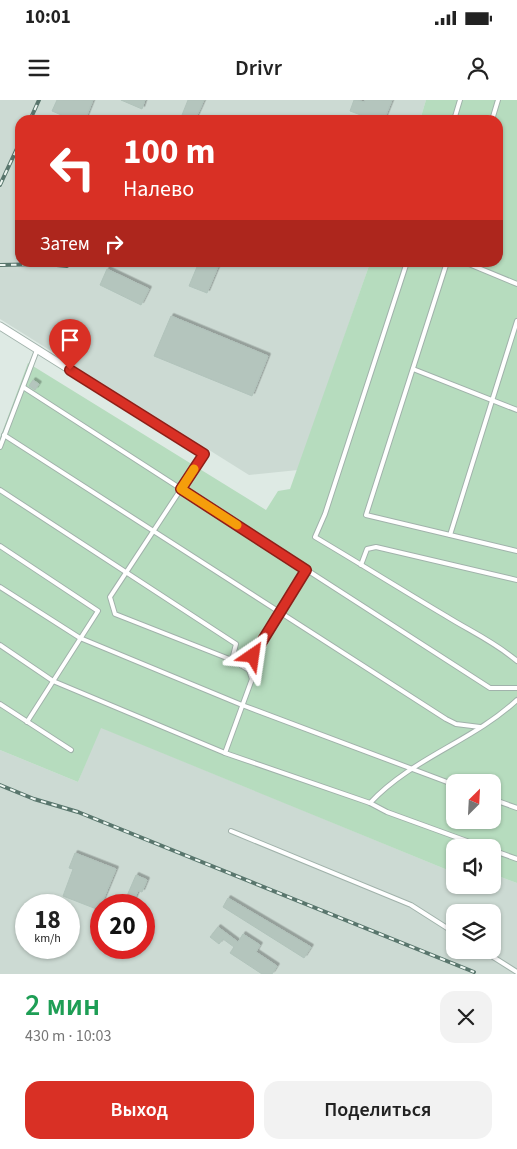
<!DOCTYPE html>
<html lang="ru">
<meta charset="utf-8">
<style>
:root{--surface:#fff;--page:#f2f2f2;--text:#222;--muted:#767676;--accent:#d93025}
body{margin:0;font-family:"Source Sans 3",sans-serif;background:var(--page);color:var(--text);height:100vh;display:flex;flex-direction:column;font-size:19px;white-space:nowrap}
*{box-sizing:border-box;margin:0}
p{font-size:16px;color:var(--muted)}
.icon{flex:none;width:28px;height:28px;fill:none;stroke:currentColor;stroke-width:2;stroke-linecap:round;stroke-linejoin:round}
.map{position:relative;height:874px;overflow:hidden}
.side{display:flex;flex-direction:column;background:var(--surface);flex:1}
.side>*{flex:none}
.hud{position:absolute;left:15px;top:15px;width:488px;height:152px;border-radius:15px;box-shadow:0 1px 4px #0004;background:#d93025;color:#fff;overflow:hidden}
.needle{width:32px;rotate:24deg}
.tools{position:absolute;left:446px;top:674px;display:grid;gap:10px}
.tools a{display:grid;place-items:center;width:55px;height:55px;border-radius:10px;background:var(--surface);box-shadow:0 1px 4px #0004;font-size:25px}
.speed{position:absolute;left:15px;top:794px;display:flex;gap:10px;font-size:25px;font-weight:700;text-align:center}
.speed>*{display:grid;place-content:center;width:65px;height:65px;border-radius:50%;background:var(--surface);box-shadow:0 1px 4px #0004;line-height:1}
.speed small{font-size:12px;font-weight:400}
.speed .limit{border:8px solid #d22;background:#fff;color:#111}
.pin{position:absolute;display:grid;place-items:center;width:42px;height:42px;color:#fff;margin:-51px -21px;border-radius:50% 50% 50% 0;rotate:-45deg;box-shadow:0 0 5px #0007}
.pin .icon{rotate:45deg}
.me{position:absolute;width:55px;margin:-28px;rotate:32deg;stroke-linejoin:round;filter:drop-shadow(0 0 4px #0008)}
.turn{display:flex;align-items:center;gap:18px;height:105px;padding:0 25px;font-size:22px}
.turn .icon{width:65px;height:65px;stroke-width:2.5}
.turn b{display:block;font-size:35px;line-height:42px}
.then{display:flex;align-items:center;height:48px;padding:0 25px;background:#0003;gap:10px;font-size:19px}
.round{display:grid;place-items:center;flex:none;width:52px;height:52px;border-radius:15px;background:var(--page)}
.overview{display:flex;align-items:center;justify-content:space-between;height:85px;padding:0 25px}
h1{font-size:30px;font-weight:600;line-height:38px;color:#1e9e55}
.button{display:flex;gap:10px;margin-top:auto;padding:10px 25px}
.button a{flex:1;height:58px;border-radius:15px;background:var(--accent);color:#fff;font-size:20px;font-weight:600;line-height:58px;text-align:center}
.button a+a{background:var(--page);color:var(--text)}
.status{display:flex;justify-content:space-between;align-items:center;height:35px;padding:0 25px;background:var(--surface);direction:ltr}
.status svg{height:14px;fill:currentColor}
header{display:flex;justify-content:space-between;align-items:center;height:65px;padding:0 25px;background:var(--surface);font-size:22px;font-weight:600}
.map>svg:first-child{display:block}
</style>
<div class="status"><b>10:01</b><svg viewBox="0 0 49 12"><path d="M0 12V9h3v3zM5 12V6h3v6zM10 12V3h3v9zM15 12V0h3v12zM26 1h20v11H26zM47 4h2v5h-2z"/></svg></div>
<header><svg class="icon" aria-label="menu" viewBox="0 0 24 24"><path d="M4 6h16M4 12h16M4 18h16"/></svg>Drivr<svg class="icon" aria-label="person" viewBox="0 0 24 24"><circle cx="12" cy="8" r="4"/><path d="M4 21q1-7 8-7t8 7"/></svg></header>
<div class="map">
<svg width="517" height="874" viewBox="0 0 517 874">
<defs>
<filter id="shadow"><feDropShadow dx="2.5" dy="-2.5" stdDeviation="0" flood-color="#0004"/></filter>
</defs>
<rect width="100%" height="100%" fill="#deeae4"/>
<g fill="#ccdad3" fill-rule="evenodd">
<path d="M 0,0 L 426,0 L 420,20 L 20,20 L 20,162 L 370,163 L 298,370 L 249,375 L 0,219 Z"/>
<path d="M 100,627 L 455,773 L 455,785 L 492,785 L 493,774 L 517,783 L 517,874 L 0,874 L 0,650 L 78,682 ZM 26,805 L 69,805 L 69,848 L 26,848 ZM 101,805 L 144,805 L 144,848 L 101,848 ZM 455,812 L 492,812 L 492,850 L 455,850 Z"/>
</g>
<path fill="#b6dcbe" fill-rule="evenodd" d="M 426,0 L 517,0 L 517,783 L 493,774 L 492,748 L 455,748 L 455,773 L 101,628 L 78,682 L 0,650 L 0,338 L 28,263 L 266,410 L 278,391 L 290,389 L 370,163 L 498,162 L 498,20 L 420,20 ZM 455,682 L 492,682 L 492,720 L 455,720 Z"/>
<g fill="#b4c5bd" stroke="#b1c3bb" filter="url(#shadow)">
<path d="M 57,0 L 93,0 L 85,20 L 65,20 L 66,17 L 52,11 Z"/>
<path d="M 121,0 L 145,0 L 142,9 Z"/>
<path d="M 188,0 L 204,0 L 195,20 L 180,20 Z"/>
<path d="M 354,0 L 365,2 L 365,0 L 392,0 L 384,20 L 374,20 L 350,11 Z"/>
<path d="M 199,162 L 220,162 L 207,193 L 189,186 Z"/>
<path d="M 107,169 L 149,189 L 141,205 L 100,185 Z"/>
<path d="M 171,216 L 268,256 L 252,296 L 154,256 Z"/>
<path d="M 33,280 L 39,284 L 35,290 L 29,286 Z"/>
<path d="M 75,753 L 116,769 L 99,810 L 63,796 L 73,769 L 69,768 Z"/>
<path d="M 136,775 L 147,780 L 142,792 L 138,791 L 132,805 L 123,805 Z"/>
<path d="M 228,798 L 311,847 L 304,858 L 223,807 Z"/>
<path d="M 218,827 L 238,842 L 243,834 L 260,845 L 256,852 L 277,866 L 272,874 L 262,874 L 230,853 L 234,847 L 223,839 L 219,844 L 210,837 Z"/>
</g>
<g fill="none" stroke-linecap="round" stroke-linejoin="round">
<g stroke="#a1b2ab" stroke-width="6">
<g id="service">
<path d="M 454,20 L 460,0"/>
<path d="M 492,20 L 498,0"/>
<path d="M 407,162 L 325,414 L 315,437 C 359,463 402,490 446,516 C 470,531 495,542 517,561"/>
<path d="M 447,162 L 366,415 L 450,435"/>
<path d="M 464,162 L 517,184"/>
<path d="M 517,221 L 450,435 L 517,451"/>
<path d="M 413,269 L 517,310"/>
<path d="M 23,287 L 490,588 L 517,588"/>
<path d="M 4,335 L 446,619 L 456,624 L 480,627"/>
<path d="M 0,347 L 37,250"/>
<path d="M 204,354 L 110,497 L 115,514 L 232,560 L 249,570 L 252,579 L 225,653"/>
<path d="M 0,390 L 236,544 L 232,560"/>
<path d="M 0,446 L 98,511 L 27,622"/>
<path d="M 361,465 L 367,449 L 376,447 L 517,480"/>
<path d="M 0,487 L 80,538 L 242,605 L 455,685"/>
<path d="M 0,545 L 53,581 L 225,653 L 370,703 L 387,712 L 486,748"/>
<path d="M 249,570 L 253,556 L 306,470"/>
<path d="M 0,604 L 71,650"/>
<path d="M 492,699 L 517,708"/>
<path d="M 370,703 C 412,658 473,641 517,600"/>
<path d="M 231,731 L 411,805 L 455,833"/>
<path d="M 492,750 L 517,759"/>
<path d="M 482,850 L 517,872"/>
</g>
</g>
<g stroke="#a1b2ab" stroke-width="9">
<path id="minor" d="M 0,226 L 204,354"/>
</g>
<use href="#service" stroke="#fff" stroke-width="4"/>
<use href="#minor" stroke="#fff" stroke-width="7"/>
<g stroke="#59766d" stroke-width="4">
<g id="rail">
<path d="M 30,20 L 39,0"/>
<path d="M 0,85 L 20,42"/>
<path d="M 0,165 L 46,164 L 67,166"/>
<path d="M 0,685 L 34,699 L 78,712 L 474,872"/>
</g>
</g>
<use href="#rail" stroke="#eef7f2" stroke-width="2" stroke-dasharray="5.5" stroke-linecap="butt"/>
</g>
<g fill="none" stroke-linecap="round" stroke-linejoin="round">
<g stroke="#8d1f18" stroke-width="12">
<path id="route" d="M 70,270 L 204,354 L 181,389 L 306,470 L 253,556"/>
</g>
<use href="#route" stroke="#d93025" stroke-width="9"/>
<path stroke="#f59e0b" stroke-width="9" d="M 194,369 L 181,389 L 237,425"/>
</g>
</svg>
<div class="tools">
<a><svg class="needle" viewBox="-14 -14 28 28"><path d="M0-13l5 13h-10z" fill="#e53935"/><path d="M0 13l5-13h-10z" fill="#767676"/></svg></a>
<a><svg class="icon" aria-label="sound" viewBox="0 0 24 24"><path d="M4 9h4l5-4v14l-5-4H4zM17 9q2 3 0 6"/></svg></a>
<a><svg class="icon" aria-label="layers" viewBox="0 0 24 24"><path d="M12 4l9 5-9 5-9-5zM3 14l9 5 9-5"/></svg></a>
</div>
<div class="speed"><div>18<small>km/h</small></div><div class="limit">20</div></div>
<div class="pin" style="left:70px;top:270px;background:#d93025"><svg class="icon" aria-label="arrive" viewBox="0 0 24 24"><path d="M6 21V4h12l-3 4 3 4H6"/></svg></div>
<svg class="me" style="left:253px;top:556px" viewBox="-20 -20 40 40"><path d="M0-17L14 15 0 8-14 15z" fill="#d93025" stroke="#fff" stroke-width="4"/></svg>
<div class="hud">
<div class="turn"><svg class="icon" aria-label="left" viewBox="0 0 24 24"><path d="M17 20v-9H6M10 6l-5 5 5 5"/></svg><div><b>100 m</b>Налево</div></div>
<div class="then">Затем<svg class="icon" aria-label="right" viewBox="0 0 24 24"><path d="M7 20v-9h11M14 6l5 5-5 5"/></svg></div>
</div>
</div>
<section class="side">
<div class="overview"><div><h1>2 мин</h1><p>430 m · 10:03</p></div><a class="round"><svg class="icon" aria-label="close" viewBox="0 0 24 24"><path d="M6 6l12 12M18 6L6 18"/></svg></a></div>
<div class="button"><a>Выход</a><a>Поделиться</a></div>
</section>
